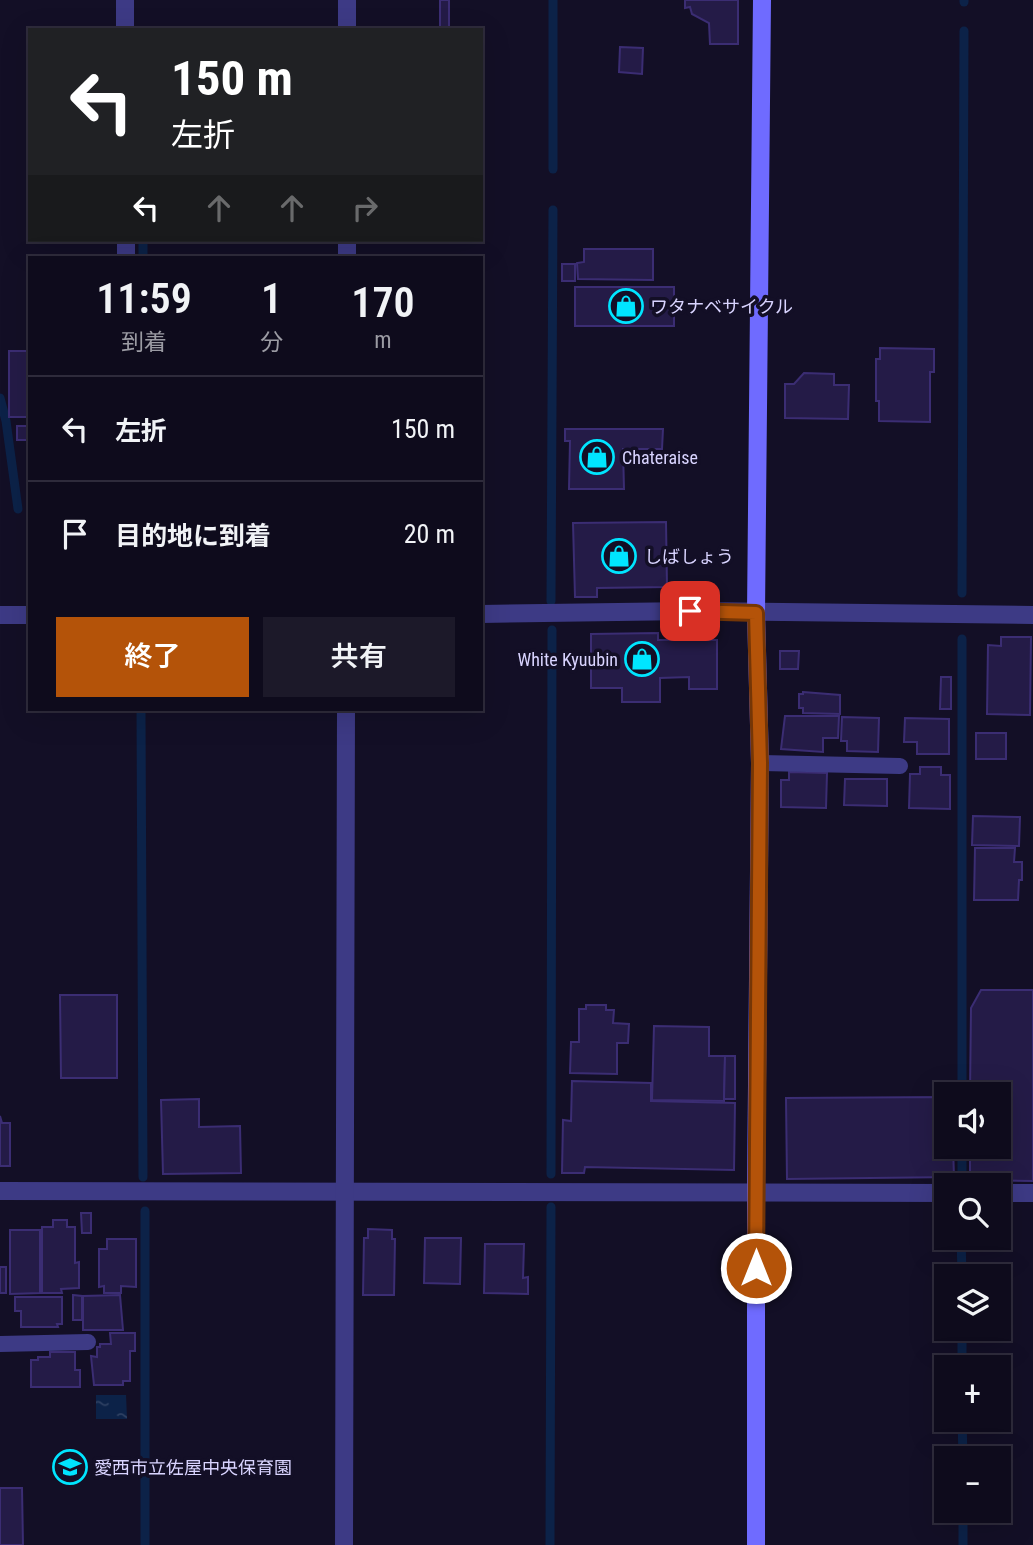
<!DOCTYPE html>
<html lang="ja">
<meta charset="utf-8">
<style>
:root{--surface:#0e0b1c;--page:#1c1929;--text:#f1f3f6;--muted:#9b9ba3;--line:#2e2b3b;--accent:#b45309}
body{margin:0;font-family:"Roboto Condensed","Noto Sans JP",sans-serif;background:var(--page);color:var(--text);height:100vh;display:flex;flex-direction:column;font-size:26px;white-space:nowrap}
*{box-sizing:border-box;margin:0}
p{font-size:23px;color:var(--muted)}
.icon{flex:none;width:38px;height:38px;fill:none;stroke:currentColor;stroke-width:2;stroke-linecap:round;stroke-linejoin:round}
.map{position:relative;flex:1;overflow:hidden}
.sheet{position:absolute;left:28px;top:256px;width:455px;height:455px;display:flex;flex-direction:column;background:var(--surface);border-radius:0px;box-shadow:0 7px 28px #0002,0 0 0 2px var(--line)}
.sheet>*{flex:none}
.banner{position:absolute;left:28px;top:28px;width:455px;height:214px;border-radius:0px;box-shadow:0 7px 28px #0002,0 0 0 2px var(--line);background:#202124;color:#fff;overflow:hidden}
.tools{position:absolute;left:934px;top:1082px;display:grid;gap:14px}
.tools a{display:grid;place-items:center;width:77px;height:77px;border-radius:0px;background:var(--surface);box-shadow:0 7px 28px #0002,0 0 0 2px var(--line);font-size:35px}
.pin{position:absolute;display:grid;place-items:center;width:60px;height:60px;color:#fff;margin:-30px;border-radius:14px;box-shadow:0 4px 10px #0006}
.me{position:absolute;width:77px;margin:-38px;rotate:0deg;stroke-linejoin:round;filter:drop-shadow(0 0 5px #0008)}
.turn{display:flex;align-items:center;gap:24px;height:147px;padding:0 28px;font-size:32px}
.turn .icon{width:91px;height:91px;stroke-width:2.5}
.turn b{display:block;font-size:49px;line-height:60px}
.lanes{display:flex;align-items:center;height:66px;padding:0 28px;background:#0003;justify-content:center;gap:35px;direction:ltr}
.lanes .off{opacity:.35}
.eta{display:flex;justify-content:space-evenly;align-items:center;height:119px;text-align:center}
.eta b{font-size:42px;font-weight:600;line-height:49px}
.action{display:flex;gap:14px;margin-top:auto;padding:14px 28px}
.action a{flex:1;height:80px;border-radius:0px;background:var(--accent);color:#fff;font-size:28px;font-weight:600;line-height:80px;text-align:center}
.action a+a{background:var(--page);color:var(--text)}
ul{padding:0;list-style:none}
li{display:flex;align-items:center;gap:21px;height:105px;padding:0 28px;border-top:2px solid var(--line)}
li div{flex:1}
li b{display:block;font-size:26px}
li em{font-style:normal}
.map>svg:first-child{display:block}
</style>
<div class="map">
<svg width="1033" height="1545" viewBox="0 0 1033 1545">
<defs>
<pattern id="water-ripples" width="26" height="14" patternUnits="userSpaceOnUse" patternTransform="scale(1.75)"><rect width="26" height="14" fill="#0c2248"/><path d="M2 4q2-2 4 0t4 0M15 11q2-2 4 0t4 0" fill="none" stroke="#2f4163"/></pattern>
</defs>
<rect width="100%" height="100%" fill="#130f26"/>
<path fill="url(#water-ripples)" d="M 96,1395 L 126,1395 L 127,1419 L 96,1419 Z"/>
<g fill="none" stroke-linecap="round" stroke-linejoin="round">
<g stroke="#0c2248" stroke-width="9">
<path d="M 964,0 L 964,2"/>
<path d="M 553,169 L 553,0"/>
<path d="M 143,240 L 143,257"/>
<path d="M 0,398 L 6,421 L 18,509"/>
<path d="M 962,593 L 964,31"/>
<path d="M 551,601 L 553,210"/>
<path d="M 141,709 L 143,1177"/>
<path d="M 962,1094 L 962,639"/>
<path d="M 551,1174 L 552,630"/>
<path d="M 962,1175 L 962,1146"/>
<path d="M 961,1237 L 962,1276"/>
<path d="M 962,1328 L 962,1367"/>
<path d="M 962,1419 L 963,1458"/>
<path d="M 963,1510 L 963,1545"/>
<path d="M 145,1545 L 145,1211"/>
<path d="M 550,1545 L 551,1207"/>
</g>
</g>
<g fill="#241b47" stroke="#3b2d73" stroke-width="2">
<rect x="440" y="0" width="9" height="30"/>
<path d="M 685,0 L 738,0 L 738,44 L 710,44 L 709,23 L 692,14 L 690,7 L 685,8 Z"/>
<path d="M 620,47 L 643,48 L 642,74 L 619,72 Z"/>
<path d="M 584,249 L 653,249 L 653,280 L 578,279 L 577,263 L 584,262 Z"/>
<rect x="562" y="264" width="13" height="17"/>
<rect x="575" y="287" width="99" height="39"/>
<path d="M 880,348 L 934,349 L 934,372 L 930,372 L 930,422 L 879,421 L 879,401 L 876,401 L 876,359 L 880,359 Z"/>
<rect x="9" y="351" width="21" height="66"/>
<path d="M 804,373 L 834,374 L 834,385 L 849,385 L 848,419 L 785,418 L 785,384 L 794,384 Z"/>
<rect x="17" y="426" width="12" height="14"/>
<path d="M 565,429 L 663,429 L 662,449 L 623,449 L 624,489 L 569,489 L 570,441 L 565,441 Z"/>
<rect x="28" y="449" width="2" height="59"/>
<path d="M 666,522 L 667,587 L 597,588 L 597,597 L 575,597 L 573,523 Z"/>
<path d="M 658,633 L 658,640 L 717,640 L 717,689 L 689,689 L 689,677 L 660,678 L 660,702 L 622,702 L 622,688 L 591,688 L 591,634 Z"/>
<path d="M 1001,637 L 1031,637 L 1030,715 L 987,714 L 988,645 L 1001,646 Z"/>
<path d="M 780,651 L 799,651 L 798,669 L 780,669 Z"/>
<path d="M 941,677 L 951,677 L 951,709 L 940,709 Z"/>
<path d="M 803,692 L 840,695 L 840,714 L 803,713 L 803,708 L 799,708 L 799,694 L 803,694 Z"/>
<path d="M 785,716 L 839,716 L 838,738 L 823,738 L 823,752 L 781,749 Z"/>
<path d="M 842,717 L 879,718 L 878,752 L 847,751 L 847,741 L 841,741 Z"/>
<path d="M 905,718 L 949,719 L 949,754 L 917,754 L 917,742 L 904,742 Z"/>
<rect x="976" y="733" width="30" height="26"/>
<path d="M 920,767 L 941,767 L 941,775 L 950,775 L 950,809 L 909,808 L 910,774 L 920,774 Z"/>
<path d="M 789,772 L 827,773 L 826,808 L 781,807 L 781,780 L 789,780 Z"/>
<path d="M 845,779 L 887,779 L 887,806 L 844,805 Z"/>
<path d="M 973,816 L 1020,817 L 1019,846 L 972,845 Z"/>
<path d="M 975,848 L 1015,848 L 1014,862 L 1022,862 L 1022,880 L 1019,880 L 1018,900 L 974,900 Z"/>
<path d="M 981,990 L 1033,990 L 1033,1181 L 970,1180 L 970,1146 L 999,1146 L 999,1094 L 970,1094 L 971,1008 Z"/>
<path d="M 60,995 L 117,995 L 117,1078 L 61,1078 Z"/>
<path d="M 586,1005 L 606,1005 L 606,1010 L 614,1010 L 613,1023 L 629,1024 L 628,1043 L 617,1043 L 617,1074 L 570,1073 L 571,1042 L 579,1042 L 579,1009 L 586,1009 Z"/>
<path d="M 654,1026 L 709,1027 L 709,1056 L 725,1056 L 724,1101 L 652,1100 Z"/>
<path d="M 725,1056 L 735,1056 L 735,1099 L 724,1099 Z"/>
<path d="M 572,1081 L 651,1083 L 651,1101 L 735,1103 L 734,1170 L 585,1167 L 584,1173 L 562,1173 L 563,1120 L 571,1121 Z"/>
<path d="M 947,1097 L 947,1146 L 953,1146 L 954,1177 L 787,1179 L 786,1098 Z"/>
<path d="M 199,1099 L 199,1127 L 240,1126 L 241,1173 L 163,1174 L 161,1100 Z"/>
<path d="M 0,1116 L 2,1123 L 10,1123 L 10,1166 L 0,1166 Z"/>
<path d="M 81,1213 L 91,1213 L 91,1233 L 82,1233 Z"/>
<path d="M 53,1220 L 67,1220 L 67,1227 L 75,1227 L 75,1263 L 79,1262 L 79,1288 L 61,1289 L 62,1293 L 42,1293 L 42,1227 L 53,1227 Z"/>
<path d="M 368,1229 L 392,1230 L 392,1239 L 395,1239 L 394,1295 L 363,1295 L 364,1238 L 368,1238 Z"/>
<path d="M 10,1230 L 40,1230 L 40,1293 L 10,1294 Z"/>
<path d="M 425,1238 L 461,1238 L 460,1284 L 424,1283 Z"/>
<path d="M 107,1239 L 136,1239 L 136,1287 L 121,1286 L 121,1293 L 104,1293 L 104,1286 L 99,1287 L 99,1249 L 107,1249 Z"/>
<path d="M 485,1244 L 524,1244 L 523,1278 L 528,1277 L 528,1294 L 484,1293 Z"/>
<rect x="0" y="1267" width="6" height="26"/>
<path d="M 73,1295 L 82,1296 L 82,1320 L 73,1320 Z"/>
<path d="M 120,1295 L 123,1330 L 83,1330 L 83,1296 Z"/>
<path d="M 15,1297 L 62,1297 L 62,1324 L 57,1324 L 58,1327 L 21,1327 L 21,1311 L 15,1311 Z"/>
<path d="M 110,1333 L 135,1333 L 135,1351 L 130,1351 L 130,1381 L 123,1381 L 123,1385 L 94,1385 L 91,1356 L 97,1357 L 97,1347 L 100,1347 L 100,1344 L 111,1344 Z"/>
<path d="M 50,1352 L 75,1352 L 75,1370 L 80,1370 L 80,1387 L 31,1387 L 31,1360 L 38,1360 L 38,1357 L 50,1357 Z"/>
<path d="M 0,1488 L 22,1488 L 23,1545 L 0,1545 Z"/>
</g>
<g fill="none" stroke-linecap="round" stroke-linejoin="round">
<g stroke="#3d3a85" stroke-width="16">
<path d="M 760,763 L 900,766"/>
<path d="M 0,1344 L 88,1342"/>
</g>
<g stroke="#3d3a85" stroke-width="18">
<path d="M 125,0 L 125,30"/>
<path d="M 347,0 L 347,30"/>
<path d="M 126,240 L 126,257"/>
<path d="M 347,257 L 347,240"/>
<path d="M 481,614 L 690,611 L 1033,615"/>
<path d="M 0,615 L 30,615"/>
<path d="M 0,1191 L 947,1193"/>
<path d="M 999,1193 L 1033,1193"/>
<path d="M 344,1545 L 346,709"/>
</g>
<path stroke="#6f6bff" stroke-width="18" d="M 756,1545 L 756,1193 L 760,763 L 756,613 L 762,0"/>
</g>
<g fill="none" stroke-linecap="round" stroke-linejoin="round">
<g stroke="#753606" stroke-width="18">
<path id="route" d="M 690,611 L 756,613 L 760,763 L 756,1268"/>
</g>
<use href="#route" stroke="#b45309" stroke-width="12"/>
</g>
<defs>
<g id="shop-ring" transform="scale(1.75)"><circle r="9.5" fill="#130f26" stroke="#00e5ff" stroke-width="1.5"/><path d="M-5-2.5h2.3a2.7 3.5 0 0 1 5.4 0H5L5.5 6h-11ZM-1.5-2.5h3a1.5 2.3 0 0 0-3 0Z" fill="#00e5ff"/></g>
<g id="school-ring" transform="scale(1.75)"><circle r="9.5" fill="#130f26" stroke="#00e5ff" stroke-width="1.5"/><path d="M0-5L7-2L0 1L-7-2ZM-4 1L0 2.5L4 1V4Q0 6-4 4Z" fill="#00e5ff"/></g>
</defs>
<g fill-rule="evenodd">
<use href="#shop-ring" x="626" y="306"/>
<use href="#shop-ring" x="597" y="457"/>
<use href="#shop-ring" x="619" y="556"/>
<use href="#shop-ring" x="642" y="659"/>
<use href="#school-ring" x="70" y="1467"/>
</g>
<g text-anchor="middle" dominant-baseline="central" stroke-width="7" stroke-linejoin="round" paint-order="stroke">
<g font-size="18" fill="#d9d4ff" stroke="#130f26" text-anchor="start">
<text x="650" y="306">ワタナベサイクル</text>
<text x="622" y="457">Chateraise</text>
<text x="644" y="556">しばしょう</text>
<text x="618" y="659" text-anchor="end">White Kyuubin</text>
<text x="94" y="1467">愛西市立佐屋中央保育園</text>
</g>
</g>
</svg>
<div class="tools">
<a><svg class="icon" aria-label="sound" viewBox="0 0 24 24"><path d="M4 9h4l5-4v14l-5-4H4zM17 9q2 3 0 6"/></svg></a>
<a><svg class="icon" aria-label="search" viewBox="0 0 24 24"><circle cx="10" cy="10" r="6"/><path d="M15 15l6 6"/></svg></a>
<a><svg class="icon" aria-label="layers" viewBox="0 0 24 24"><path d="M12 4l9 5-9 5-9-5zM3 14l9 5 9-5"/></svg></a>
<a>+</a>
<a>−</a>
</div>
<div class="pin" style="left:690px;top:611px;background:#d93025"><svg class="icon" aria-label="arrive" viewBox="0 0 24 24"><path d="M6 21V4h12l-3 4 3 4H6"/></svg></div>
<svg class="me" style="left:756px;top:1268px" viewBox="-20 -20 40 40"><circle r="17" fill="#b45309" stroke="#fff" stroke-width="3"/><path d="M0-11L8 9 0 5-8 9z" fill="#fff"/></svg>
<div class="banner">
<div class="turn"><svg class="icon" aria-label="left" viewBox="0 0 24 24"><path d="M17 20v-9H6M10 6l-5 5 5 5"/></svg><div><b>150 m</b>左折</div></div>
<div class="lanes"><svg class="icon" aria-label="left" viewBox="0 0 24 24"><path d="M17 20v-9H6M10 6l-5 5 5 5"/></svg><svg class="icon off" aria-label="ahead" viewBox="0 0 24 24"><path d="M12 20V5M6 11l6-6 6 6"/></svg><svg class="icon off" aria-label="ahead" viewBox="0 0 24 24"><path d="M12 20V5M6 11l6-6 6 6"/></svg><svg class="icon off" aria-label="right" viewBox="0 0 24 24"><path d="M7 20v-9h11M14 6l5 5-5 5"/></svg></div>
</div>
<section class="sheet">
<div class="eta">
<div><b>11:59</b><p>到着</p></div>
<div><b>1</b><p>分</p></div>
<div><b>170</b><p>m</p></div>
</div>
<ul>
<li><svg class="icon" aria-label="left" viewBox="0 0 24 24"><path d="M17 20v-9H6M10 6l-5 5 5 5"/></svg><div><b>左折</b></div><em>150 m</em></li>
<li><svg class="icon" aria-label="arrive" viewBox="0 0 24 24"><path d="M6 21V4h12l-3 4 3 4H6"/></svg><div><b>目的地に到着</b></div><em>20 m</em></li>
</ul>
<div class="action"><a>終了</a><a>共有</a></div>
</section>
</div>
